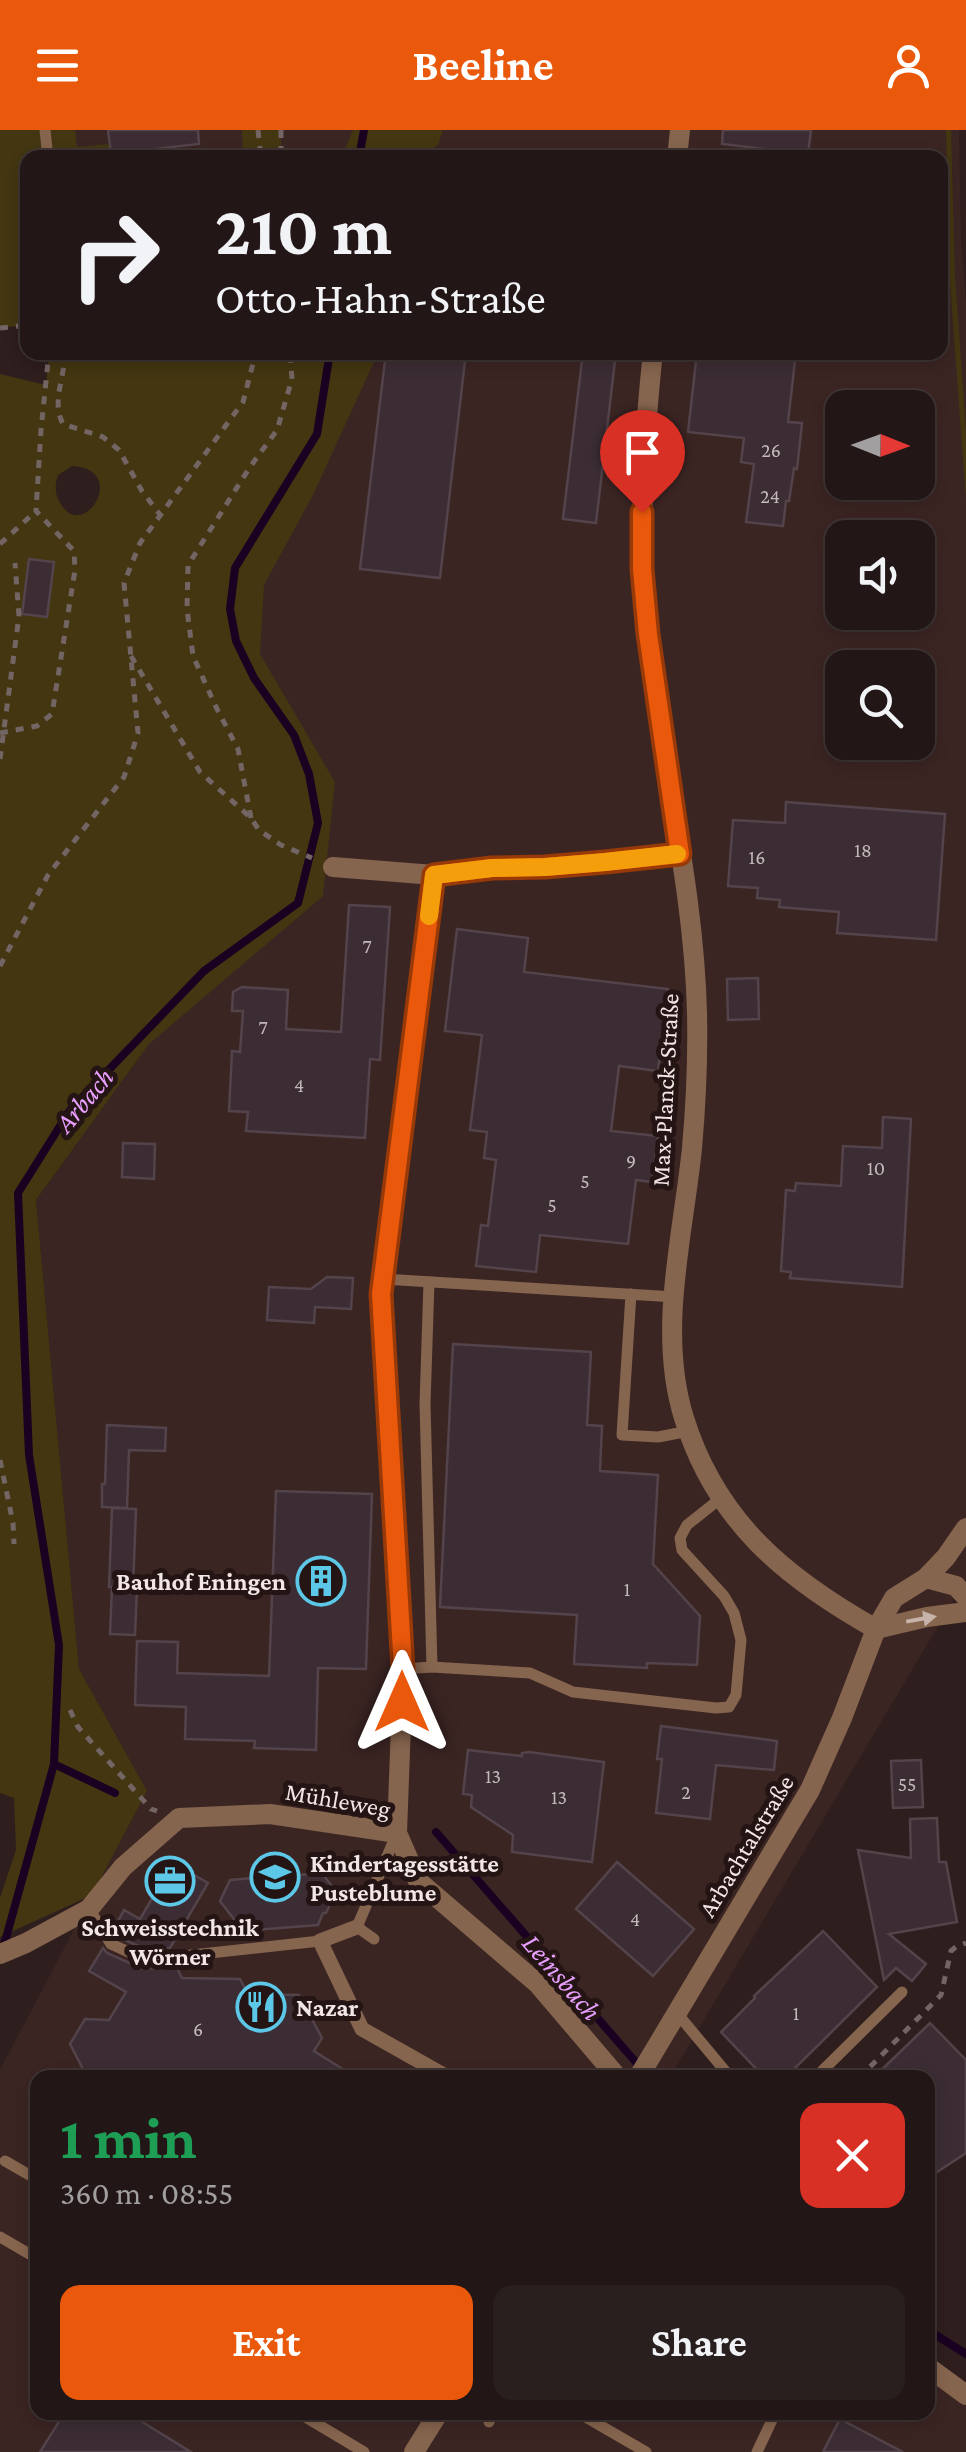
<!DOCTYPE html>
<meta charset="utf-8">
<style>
:root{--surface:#221616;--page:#2a1f1f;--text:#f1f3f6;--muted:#a29fa1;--line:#3f3535;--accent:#ea580c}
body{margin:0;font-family:"Crimson Pro",serif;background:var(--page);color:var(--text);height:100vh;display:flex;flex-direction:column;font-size:38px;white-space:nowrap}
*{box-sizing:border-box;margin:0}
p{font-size:32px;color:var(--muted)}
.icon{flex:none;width:55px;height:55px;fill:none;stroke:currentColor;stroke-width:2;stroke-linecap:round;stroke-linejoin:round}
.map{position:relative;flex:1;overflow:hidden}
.side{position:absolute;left:30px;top:1940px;width:905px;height:350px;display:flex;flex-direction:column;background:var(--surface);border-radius:20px;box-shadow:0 5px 15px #0003,0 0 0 2px var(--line)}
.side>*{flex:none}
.banner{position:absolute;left:20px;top:20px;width:928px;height:210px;border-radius:20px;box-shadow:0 5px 15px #0003,0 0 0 2px var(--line);background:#221616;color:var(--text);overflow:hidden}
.needle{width:65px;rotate:91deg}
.tools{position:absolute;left:825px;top:260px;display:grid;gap:20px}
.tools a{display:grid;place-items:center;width:110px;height:110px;border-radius:20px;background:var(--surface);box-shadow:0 5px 15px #0003,0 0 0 2px var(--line);font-size:50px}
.pin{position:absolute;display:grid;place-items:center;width:85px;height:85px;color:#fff;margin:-102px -42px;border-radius:50% 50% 50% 0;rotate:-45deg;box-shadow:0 0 10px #0007}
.pin .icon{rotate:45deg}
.me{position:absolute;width:110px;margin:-55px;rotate:0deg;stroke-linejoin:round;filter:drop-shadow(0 0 8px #0008)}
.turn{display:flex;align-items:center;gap:35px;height:210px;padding:0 30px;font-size:45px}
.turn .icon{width:130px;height:130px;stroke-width:2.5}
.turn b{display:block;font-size:70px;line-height:85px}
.round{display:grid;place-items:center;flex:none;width:105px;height:105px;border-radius:20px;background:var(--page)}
.headline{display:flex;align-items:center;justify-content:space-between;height:170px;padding:0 30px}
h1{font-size:60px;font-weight:700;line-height:75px;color:#1e9e55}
.cta{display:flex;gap:20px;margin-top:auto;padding:20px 30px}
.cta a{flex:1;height:115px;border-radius:20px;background:var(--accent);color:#fff;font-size:40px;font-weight:700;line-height:115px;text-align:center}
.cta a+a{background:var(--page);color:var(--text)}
header{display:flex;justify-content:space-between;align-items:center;height:130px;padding:0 30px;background:var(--accent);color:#fff;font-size:45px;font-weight:700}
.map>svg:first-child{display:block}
</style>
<header><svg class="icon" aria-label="menu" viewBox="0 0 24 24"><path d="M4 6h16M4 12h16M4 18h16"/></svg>Beeline<svg class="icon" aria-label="person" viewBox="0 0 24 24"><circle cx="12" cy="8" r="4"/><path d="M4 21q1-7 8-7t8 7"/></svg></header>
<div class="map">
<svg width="966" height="2322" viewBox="0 0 966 2322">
<rect width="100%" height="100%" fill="#2e1e1d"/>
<path fill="#3b2523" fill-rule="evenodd" d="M 0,0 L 959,0 L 961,110 L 966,174 L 966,1449 L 670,1947 L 38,1948 L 38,2282 L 928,2282 L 928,2244 L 966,2272 L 966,2322 L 0,2322 L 0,1940 L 147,1661 L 79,1539 L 36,1070 L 149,914 L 238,498 L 309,223 L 940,222 L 940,28 L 28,28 ZM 842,278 L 918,278 L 918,352 L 842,352 ZM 842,408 L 918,408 L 918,482 L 842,482 ZM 842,538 L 918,538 L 918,612 L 842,612 Z"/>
<g fill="#433611" fill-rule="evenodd">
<path d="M 0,0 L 75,0 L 77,17 L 109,14 L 111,24 L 123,23 L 123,27 L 28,28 L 27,195 L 0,198 Z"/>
<path d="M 242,0 L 281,0 L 281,27 L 243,27 Z"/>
<path d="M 353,0 L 443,0 L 438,15 L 419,27 L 342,27 Z"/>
<path d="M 946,0 L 951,0 L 955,147 L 966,300 L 966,370 L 950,153 Z"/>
<path d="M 49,223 L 378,223 L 313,365 L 264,455 L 260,524 L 335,652 L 323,766 L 149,914 L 36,1070 L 79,1539 L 147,1661 L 92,1765 L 0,1807 L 0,1768 L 16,1720 L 14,1668 L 0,1663 L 0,244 L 46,255 ZM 72,336 C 129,339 85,410 62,376 C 55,366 54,357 58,345 Z"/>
</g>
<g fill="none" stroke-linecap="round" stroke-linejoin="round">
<g stroke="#1a0121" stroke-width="8">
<path d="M 359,28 L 364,0"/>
<path d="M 54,1634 L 115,1663"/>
<path d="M 436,1702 L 640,1937"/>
<path d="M 3,1819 L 54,1634 L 59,1515 L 29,1325 L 18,1063 L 70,980 L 204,841 L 298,773 L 318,693 L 309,644 L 294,605 L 254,548 L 236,511 L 230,479 L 235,438 L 317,304 L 330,222"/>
<path d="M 928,2200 L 966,2224"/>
</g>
</g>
<g fill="#3c2d34" stroke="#53434a" stroke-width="2.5">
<path d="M 108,0 L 198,0 L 199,14 L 111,24 Z"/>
<path d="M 723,0 L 811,0 L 808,24 L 722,14 Z"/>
<path d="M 386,222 L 466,222 L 440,448 L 360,439 Z"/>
<path d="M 583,222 L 616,222 L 596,393 L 563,389 Z"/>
<path d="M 697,222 L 796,222 L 788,292 L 802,293 L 797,339 L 794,338 L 789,371 L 786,371 L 783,396 L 746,392 L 754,334 L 741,332 L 744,308 L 688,302 Z"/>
<path d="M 29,429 L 54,432 L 47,487 L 22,484 Z"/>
<path d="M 786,672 L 945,684 L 936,810 L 837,803 L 839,782 L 779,777 L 780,770 L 757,768 L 758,758 L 728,756 L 733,690 L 785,693 Z"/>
<path d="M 349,775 L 390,777 L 380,930 L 370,929 L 365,1008 L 246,1001 L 248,982 L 229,981 L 232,921 L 240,922 L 243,881 L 232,881 L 233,862 L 242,857 L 288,860 L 286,899 L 341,902 Z"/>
<path d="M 457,799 L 528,808 L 524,842 L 668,859 L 658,941 L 619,936 L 611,1001 L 658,1006 L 652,1052 L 636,1050 L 628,1114 L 540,1105 L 536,1142 L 476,1136 L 481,1095 L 488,1096 L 496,1030 L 484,1028 L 487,1002 L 470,1000 L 482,905 L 445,901 Z"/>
<path d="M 758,848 L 759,889 L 728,890 L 727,849 Z"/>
<path d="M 883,987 L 911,989 L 902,1157 L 790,1148 L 791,1142 L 781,1141 L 786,1060 L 795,1061 L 796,1053 L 841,1056 L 843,1016 L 882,1018 Z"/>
<path d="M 123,1013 L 155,1014 L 154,1049 L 122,1047 Z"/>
<path d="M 327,1147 L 353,1148 L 351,1179 L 315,1177 L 314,1193 L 267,1190 L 269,1157 L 311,1159 Z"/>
<path d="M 453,1214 L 591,1222 L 587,1295 L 602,1296 L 600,1341 L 658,1345 L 653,1434 L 700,1486 L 697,1535 L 647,1533 L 647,1538 L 574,1534 L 577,1485 L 440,1477 Z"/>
<path d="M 107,1295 L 166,1298 L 165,1321 L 129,1320 L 127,1378 L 102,1377 L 102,1354 L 105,1354 Z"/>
<path d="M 276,1361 L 372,1364 L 366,1539 L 318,1538 L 316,1620 L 254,1618 L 255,1611 L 185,1609 L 186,1577 L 135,1575 L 137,1511 L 178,1512 L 177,1543 L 269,1546 Z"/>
<path d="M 112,1378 L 136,1379 L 133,1459 L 137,1459 L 135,1505 L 110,1504 L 112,1457 L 109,1457 Z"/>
<path d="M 661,1596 L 777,1611 L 774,1640 L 716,1635 L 710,1689 L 656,1683 L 662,1629 L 657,1629 Z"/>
<path d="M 468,1620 L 522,1626 L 522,1623 L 529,1622 L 604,1632 L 592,1732 L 512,1722 L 513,1705 L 471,1677 L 472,1665 L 463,1664 Z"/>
<path d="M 921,1630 L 923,1677 L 893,1678 L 891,1631 Z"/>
<path d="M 937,1688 L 939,1732 L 946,1732 L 957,1792 L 889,1804 L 926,1834 L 912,1851 L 896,1838 L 884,1850 L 858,1720 L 911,1728 L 910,1689 Z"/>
<path d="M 286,1726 L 299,1745 L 322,1743 L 336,1762 L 326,1783 L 323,1783 L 318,1795 L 243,1801 L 220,1771 L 230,1750 L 253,1748 L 263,1727 Z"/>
<path d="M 617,1732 L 694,1799 L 653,1846 L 576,1779 Z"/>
<path d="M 173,1733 L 208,1753 L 170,1818 L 148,1820 L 117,1807 L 113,1800 L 124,1780 L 140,1789 Z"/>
<path d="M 823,1801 L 877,1857 L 785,1948 L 765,1948 L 721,1902 L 755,1868 L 754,1866 Z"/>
<path d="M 103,1818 L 107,1823 L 143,1839 L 176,1836 L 182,1848 L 240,1849 L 248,1864 L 299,1865 L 322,1908 L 314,1921 L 357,1948 L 115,1948 L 112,1941 L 84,1941 L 70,1914 L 85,1889 L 109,1890 L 126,1862 L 89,1841 Z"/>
<path d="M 930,1893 L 966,1930 L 966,2023 L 928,2048 L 928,1948 L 873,1948 Z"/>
<path d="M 65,2282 L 126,2282 L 191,2322 L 40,2322 Z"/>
<path d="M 840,2289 L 903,2322 L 823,2322 Z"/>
</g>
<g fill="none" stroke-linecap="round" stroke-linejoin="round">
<g stroke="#736564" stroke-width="5" stroke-dasharray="8 8" stroke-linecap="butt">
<path d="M 258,0 L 261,28"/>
<path d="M 281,0 L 281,28"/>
<path d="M 0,198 L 28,195"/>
<path d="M 65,222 C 65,248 51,271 63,294 L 103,307 L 119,320 L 142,361 L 161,386"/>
<path d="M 0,414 L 36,381"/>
<path d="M 131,526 L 200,642 L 251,688 L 259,700 L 281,715 L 312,728"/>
<path d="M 0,603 L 37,596 L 52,584 L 75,440 L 74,421 L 36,381 L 41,300 L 49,222"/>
<path d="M 0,629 L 19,486 L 15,433"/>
<path d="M 251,688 L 238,619 L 216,577 L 193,526 L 187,479 L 188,435 L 250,337 L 277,300 L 292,249 L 290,222"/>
<path d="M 0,836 L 48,745 L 124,647 L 138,603 L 124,453 L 140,413 L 243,272 L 256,222"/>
<path d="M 0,1330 L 13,1393 L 14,1414"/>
<path d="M 70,1580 L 78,1597 L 151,1679 L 157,1681"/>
<path d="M 859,1948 L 941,1865 L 951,1821 L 957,1816 L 966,1813"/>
</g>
<g stroke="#86654e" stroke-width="11">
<path d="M 45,0 L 48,28"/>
<path d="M 383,1149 L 675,1167"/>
<path d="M 631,1164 L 622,1305 L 658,1307 L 689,1301"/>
<path d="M 432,1537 L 530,1543 L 573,1562 L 716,1578 L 729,1577 L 736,1565 L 741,1510 L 734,1483 L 724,1466 L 682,1420 L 680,1408 L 687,1395 L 721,1368"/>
<path d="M 403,1539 L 432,1537 L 425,1274 L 429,1152"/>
<path d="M 89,1779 L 111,1814 L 146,1830 L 320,1811"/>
<path d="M 374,1809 L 357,1797 L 397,1703"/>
<path d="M 676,1882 L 731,1948"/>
<path d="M 815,1948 L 902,1862"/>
<path d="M 5,2031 L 38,2050"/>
<path d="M 0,2107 L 38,2129"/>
<path d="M 297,2282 L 364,2322"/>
<path d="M 577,2282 L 646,2322"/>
<path d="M 489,2292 L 493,2282"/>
<path d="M 757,2322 L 773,2288 L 764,2282"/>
</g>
<path stroke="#86654e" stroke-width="15" d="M 357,1797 L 320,1811 L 362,1899 L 449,1948"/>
<g stroke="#86654e" stroke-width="20">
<path d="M 677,28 L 680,0"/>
<path d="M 653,222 C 643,315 638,408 648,501 C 660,629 694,754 697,883 C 698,928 696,973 692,1018 C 683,1107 657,1201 684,1288 C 716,1391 785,1448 876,1499"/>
<path d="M 333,737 L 434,745 L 493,738 L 545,737 L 681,724"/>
<path d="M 434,745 L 381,1163 L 403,1539 L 397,1703 L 418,1751 L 538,1854 L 618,1948"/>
<path d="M 926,1448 L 956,1456 L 966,1467"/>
<path d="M 876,1499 L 927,1487 L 966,1482"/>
<path d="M 0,1824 L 26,1813 L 89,1779 L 123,1737 L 179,1688 L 270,1684 L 397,1703"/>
<path d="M 638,1948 L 810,1660 L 842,1588 L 876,1499 L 894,1468 L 926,1448 L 946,1427 L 966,1398"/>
<path d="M 928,2237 L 966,2265"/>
<path d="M 414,2322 L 439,2282"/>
</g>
</g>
<defs><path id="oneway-solid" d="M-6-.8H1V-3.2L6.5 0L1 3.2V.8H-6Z" transform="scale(2.5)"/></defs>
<use fill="#c7b3a9" href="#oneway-solid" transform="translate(921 1489) rotate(-10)"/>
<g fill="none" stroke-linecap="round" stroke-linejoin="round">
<g stroke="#983908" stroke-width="25">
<path id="route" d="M 402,1572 L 403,1539 L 381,1164 L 434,745 L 492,738 L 545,737 L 605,732 L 680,724 L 648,504 L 642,439 L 642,382"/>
</g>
<use href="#route" stroke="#ea580c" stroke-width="18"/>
<path stroke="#f59e0b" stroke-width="18" d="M 429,786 L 434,745 L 492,738 L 545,737 L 605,732 L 677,724"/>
</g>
<defs>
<g id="building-ring" transform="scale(2.5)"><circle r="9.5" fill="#241514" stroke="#5cc7e7" stroke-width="1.5"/><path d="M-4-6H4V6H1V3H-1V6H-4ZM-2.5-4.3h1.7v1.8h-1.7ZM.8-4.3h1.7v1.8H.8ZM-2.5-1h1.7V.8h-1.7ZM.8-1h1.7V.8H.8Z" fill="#5cc7e7"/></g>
<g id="school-ring" transform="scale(2.5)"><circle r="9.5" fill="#241514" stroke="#5cc7e7" stroke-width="1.5"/><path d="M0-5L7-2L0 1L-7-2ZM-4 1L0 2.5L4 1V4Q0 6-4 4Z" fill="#5cc7e7"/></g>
<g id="office-ring" transform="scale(2.5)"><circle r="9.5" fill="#241514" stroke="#5cc7e7" stroke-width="1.5"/><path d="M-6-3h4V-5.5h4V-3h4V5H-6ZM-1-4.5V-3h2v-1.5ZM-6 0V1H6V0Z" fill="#5cc7e7"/></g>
<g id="restaurant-ring" transform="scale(2.5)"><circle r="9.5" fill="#241514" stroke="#5cc7e7" stroke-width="1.5"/><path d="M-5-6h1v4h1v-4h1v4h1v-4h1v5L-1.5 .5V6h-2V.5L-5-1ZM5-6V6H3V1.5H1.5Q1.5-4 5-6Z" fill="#5cc7e7"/></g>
</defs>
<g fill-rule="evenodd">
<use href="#building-ring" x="321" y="1451"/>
<use href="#school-ring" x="275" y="1747"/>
<use href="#office-ring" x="170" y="1751"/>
<use href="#restaurant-ring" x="261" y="1877"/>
</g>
<g text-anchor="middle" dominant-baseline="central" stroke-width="10" stroke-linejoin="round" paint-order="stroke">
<g font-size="20" fill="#c4b8ba">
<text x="771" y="320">26</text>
<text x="770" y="366">24</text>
<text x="863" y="720">18</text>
<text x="757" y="727">16</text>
<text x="367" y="816">7</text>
<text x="263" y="897">7</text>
<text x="299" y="955">4</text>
<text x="631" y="1031">9</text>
<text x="876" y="1038">10</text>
<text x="585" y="1051">5</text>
<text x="552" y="1075">5</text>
<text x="627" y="1459">1</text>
<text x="493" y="1646">13</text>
<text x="907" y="1654">55</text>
<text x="686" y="1662">2</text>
<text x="559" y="1667">13</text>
<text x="635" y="1789">4</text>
<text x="796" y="1883">1</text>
<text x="198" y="1899">6</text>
</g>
<g font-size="25" fill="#f2e7e6" stroke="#241514">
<text transform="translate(665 960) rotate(-87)">Max-Planck-Straße</text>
<text transform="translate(338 1670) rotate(10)">Mühleweg</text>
<text transform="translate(746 1716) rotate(-59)">Arbachtalstraße</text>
</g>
<g font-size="25" font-weight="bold" fill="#f2e7e6" stroke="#241514" text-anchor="start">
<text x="286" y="1451" text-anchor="end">Bauhof Eningen</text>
<text x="310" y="1733">Kindertagesstätte<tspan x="310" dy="29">Pusteblume</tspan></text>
<text x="170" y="1797" text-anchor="middle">Schweisstechnik<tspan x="170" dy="29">Wörner</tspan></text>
<text x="296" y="1877">Nazar</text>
</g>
<g font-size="28" font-style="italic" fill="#e89efd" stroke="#241514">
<text transform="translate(84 970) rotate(-50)">Arbach</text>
<text transform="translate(562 1847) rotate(49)">Leinsbach</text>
</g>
</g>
</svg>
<div class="tools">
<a><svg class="needle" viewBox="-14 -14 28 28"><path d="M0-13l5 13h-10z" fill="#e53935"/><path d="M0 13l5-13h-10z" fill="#a29fa1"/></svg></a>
<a><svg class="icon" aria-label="sound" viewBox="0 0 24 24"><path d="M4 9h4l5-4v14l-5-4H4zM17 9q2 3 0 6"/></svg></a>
<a><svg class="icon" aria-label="search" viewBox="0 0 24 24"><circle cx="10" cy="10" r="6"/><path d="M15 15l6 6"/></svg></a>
</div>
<div class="pin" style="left:642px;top:382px;background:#d93025"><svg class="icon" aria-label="arrive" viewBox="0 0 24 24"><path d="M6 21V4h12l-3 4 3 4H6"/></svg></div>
<svg class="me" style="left:402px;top:1572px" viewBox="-20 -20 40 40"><path d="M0-17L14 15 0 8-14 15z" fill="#ea580c" stroke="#fff" stroke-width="4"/></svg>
<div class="banner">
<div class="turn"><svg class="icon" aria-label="right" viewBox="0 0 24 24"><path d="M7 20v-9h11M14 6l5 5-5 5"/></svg><div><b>210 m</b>Otto-Hahn-Straße</div></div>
</div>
<section class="side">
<div class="headline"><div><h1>1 min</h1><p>360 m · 08:55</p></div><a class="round" style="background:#d93025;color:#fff"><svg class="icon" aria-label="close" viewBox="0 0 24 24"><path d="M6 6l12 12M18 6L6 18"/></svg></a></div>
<div class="cta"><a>Exit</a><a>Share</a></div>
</section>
</div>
